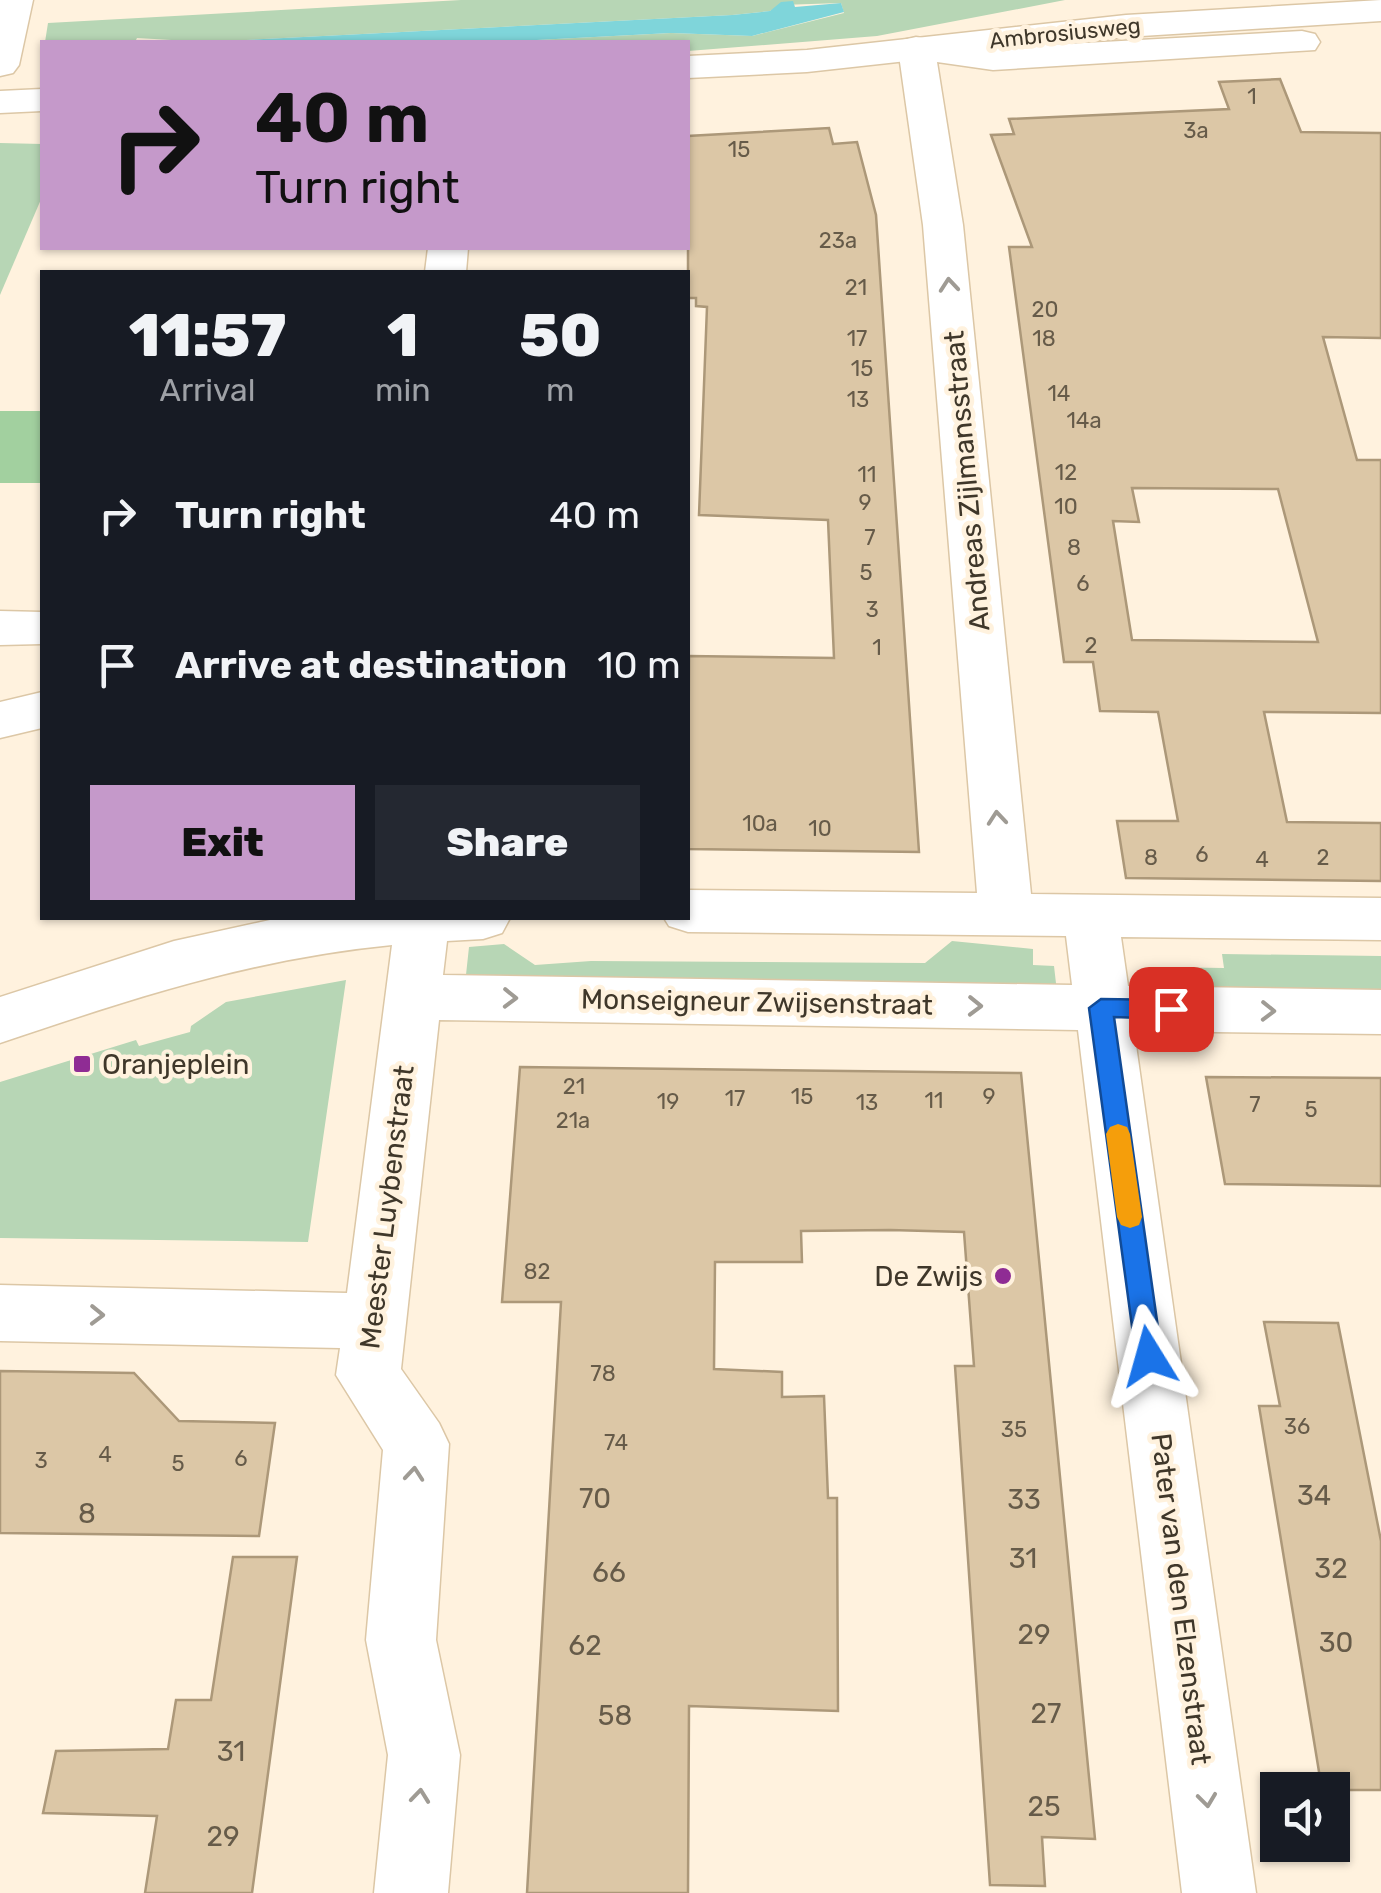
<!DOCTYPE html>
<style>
:root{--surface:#171b24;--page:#242831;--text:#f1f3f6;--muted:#9ea1a6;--accent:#c599ca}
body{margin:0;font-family:Rubik,sans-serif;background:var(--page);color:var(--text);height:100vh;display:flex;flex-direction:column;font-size:38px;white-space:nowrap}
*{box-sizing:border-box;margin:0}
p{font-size:32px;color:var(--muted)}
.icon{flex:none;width:55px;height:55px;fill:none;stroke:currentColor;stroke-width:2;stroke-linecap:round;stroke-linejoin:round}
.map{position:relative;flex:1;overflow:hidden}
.drawer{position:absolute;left:40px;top:270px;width:650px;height:650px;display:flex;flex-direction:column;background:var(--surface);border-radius:0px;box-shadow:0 2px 8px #0004}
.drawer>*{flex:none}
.hud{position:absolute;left:40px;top:40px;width:650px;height:210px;border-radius:0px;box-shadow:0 2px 8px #0004;background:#c599ca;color:#111;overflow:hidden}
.controls{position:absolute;left:1260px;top:1772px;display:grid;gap:20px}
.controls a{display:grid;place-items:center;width:90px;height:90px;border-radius:0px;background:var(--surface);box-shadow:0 2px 8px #0004;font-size:50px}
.pin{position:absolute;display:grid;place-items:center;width:85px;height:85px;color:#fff;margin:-42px;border-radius:20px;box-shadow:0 5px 15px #0006}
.me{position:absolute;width:110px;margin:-55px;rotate:352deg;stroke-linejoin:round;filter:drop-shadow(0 0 8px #0008)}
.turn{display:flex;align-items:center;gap:35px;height:210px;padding:0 50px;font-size:45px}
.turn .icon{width:130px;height:130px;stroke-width:2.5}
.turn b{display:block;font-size:70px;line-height:85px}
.eta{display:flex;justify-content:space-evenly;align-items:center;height:170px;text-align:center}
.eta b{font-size:60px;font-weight:800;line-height:70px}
.action{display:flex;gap:20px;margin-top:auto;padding:20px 50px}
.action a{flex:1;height:115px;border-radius:0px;background:var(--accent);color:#111;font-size:40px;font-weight:800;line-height:115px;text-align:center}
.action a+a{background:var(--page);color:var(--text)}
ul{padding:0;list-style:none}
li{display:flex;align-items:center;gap:30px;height:150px;padding:0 50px}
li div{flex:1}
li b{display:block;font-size:38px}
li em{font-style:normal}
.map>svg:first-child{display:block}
</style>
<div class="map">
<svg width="1381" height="1893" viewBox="0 0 1381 1893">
<rect width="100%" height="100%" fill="#fff2de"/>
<g fill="#b7d6b5">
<path d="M 461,0 L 1065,0 L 877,36 L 688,51 L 688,42 L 500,42 L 671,33 L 752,36 L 844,13 L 841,3 L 781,5 L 770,11 L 732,15 L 206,42 L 137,38 L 135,42 L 45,42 L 48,23 Z"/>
<path d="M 0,143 L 42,144 L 42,197 L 0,295 Z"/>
<path d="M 952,941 L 1033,949 L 1033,965 L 1054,966 L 1057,992 L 465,984 L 469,947 L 504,944 L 535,965 L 591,961 L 925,963 Z"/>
<path d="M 1222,954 L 1381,956 L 1381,996 L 1163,993 L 1158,967 L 1224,968 Z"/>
<path d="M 346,980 L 308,1242 L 0,1238 L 0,1082 L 136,1040 L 139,1046 L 190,1032 L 191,1026 L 226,1002 Z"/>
</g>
<rect fill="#a2d09f" x="0" y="411" width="42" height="72"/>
<path fill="#7fd5da" d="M 793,1 L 795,7 L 841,3 L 844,12 L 752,36 L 671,33 L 500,42 L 206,42 L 732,15 L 770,11 L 781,2 Z"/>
<g fill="#dcc7a6" stroke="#ac9879" stroke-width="2.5" fill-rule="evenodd">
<path d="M 1280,79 L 1301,132 L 1381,133 L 1381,338 L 1323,337 L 1357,460 L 1381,460 L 1381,713 L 1264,712 L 1287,822 L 1381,823 L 1381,881 L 1126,878 L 1117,821 L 1178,821 L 1158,712 L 1100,711 L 1093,662 L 1064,662 L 1009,247 L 1032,247 L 991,135 L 1014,134 L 1009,119 L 1229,109 L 1219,82 ZM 1132,488 L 1278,489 L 1318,642 L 1132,640 L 1113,521 L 1139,522 Z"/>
<path d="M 829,128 L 833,144 L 857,142 L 876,215 L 919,852 L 688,849 L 689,656 L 834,658 L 828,520 L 699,515 L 707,307 L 696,306 L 696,298 L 688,298 L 688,136 Z"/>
<path d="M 520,1067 L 1021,1073 L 1095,1839 L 1042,1837 L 1045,1886 L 990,1885 L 955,1366 L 974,1366 L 964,1232 L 890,1230 L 801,1231 L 802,1262 L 715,1262 L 714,1369 L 782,1372 L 782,1397 L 824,1396 L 828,1498 L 837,1498 L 838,1711 L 689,1706 L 688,1893 L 527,1893 L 561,1302 L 502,1302 Z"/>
<path d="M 1206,1077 L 1381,1078 L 1381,1186 L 1225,1184 Z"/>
<path d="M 1264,1322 L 1338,1323 L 1381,1541 L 1381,1790 L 1322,1790 L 1259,1406 L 1280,1406 Z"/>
<path d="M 0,1371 L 134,1373 L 179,1421 L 275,1423 L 259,1536 L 0,1533 Z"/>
<path d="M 233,1557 L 297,1557 L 252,1893 L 145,1893 L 157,1816 L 43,1813 L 56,1751 L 168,1749 L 176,1700 L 211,1700 Z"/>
</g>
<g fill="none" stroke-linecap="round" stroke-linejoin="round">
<g stroke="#dcc7a6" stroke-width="3">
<g id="minor">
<path d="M 0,0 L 33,0 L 19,65 L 13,73 L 0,76 Z"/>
<path d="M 1302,31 L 1315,34 L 1320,42 L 1315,50 L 993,70 L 937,62 L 963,225 L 1031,894 L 1381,898 L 1381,940 L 1121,937 L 1128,986 L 1381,990 L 1381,1034 L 1134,1031 L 1256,1893 L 1182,1893 L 1078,1030 L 439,1020 L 401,1369 L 439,1423 L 449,1444 L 436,1640 L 460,1755 L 448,1893 L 374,1893 L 388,1755 L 366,1640 L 383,1450 L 336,1375 L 340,1348 L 0,1341 L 0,1285 L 347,1293 L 392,945 C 250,959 134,998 0,1043 L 0,997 L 174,941 L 279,918 L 510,918 L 502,933 L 483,939 L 447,941 L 443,975 L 1072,985 L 1066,936 L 688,932 L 669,926 L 664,918 L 688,918 L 688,890 L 977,893 L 923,225 L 898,48 L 903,40 L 916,37 L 993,48 Z"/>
<path d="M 428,248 L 468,248 L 466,272 L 425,272 Z"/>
<path d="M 0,611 L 42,612 L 42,644 L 0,645 Z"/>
<path d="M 42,692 L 42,728 L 0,738 L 0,702 Z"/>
</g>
</g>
<g stroke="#dcc7a6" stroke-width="3">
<g id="major">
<path d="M 1381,0 L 1381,21 L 1126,37 L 807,72 L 688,78 L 688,56 L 807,50 L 1126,15 Z"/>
<path d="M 42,89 L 42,111 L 0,113 L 0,91 Z"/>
</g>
</g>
<use href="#minor" fill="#fff" fill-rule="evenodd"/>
<use href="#major" fill="#fff" fill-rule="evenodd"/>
</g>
<defs><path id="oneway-chevron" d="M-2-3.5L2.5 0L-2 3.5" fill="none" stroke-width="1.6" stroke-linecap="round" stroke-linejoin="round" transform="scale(2.5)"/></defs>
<g stroke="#9f9b94">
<use href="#oneway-chevron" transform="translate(949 285) rotate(-95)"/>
<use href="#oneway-chevron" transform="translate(997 818) rotate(-95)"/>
<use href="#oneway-chevron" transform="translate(510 998) rotate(1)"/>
<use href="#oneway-chevron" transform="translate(975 1006) rotate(1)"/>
<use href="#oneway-chevron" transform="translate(1268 1011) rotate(1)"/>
<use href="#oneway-chevron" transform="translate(97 1315) rotate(1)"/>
<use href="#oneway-chevron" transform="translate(414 1474) rotate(-85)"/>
<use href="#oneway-chevron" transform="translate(420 1796) rotate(-84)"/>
<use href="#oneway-chevron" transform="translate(1207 1800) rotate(83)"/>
</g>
<path fill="#1a73e8" stroke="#114b97" stroke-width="2.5" d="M 1101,999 L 1171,1000 L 1179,1003 L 1182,1009 L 1179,1016 L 1171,1019 L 1114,1017 L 1162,1356 L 1159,1365 L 1149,1368 L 1140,1365 L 1136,1356 L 1089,1008 Z"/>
<path fill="#f59e0b" d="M 1118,1124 L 1127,1127 L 1130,1134 L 1142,1217 L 1139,1225 L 1130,1228 L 1121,1225 L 1117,1217 L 1106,1134 L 1110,1127 Z"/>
<g fill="#8f2c94" stroke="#fff2de" stroke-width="4">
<rect x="72" y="1054" width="20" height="20" rx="5"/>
<circle cx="1003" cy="1276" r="10"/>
</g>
<g text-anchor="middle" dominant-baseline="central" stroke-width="9" stroke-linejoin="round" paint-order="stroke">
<g font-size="22" fill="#3f372a" stroke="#fff2de">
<text transform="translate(1065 33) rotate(-6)">Ambrosiusweg</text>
</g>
<g font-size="22" fill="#665b49">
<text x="1252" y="96">1</text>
<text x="1196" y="130">3a</text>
<text x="739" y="149">15</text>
<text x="838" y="240">23a</text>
<text x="856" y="287">21</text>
<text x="1045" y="309">20</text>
<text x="857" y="338">17</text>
<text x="1044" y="338">18</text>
<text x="862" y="368">15</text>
<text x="1059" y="393">14</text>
<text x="858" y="399">13</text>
<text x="1084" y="420">14a</text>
<text x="1066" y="472">12</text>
<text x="867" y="474">11</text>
<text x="865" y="502">9</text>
<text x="1066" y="506">10</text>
<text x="870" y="537">7</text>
<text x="1074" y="547">8</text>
<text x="866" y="572">5</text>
<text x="1083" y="583">6</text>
<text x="872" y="609">3</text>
<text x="1091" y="645">2</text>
<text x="877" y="647">1</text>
<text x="760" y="823">10a</text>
<text x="820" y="828">10</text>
<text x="1202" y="854">6</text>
<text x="1151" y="857">8</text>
<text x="1323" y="857">2</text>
<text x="1262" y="859">4</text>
<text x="574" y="1086">21</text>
<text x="802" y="1096">15</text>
<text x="989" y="1096">9</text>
<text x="735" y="1098">17</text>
<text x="934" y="1100">11</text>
<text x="668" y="1101">19</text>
<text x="867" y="1102">13</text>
<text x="1255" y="1104">7</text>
<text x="1311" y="1109">5</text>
<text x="573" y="1120">21a</text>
<text x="537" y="1271">82</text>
<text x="603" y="1373">78</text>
<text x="1297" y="1426">36</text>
<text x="1014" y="1429">35</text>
<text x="616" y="1442">74</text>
<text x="105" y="1454">4</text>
<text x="241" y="1458">6</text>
<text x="41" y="1460">3</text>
<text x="178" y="1463">5</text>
</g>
<g font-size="28" fill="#3f372a" stroke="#fff2de">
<text transform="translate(967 481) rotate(-95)">Andreas Zijlmansstraat</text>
<text transform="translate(757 1002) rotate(1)">Monseigneur Zwijsenstraat</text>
<text transform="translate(387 1207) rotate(-83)">Meester Luybenstraat</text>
<text transform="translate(1181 1599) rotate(83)">Pater van den Elzenstraat</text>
</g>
<g font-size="28" fill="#3f372a" stroke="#fff2de" text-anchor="start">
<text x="102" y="1064">Oranjeplein</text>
<text x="983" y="1276" text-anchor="end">De Zwijs</text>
</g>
<g font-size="28" fill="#665b49">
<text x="1314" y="1495">34</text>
<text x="595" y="1498">70</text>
<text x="1024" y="1499">33</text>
<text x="87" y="1513">8</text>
<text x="1023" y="1558">31</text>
<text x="1331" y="1568">32</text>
<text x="609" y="1572">66</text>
<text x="1034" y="1634">29</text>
<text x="1336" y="1642">30</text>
<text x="585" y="1645">62</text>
<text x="1046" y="1713">27</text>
<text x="615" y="1715">58</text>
<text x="231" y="1751">31</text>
<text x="1044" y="1806">25</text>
<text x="223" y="1836">29</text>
</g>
</g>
</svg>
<div class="controls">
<a><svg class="icon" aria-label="sound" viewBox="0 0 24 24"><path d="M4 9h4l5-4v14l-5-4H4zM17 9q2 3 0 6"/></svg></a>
</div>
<div class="pin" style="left:1171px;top:1009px;background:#d93025"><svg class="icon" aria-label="arrive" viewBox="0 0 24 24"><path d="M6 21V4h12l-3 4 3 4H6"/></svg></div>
<svg class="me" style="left:1149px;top:1356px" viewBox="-20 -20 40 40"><path d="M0-17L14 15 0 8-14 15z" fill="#1a73e8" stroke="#fff" stroke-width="4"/></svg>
<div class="hud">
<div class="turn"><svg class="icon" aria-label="right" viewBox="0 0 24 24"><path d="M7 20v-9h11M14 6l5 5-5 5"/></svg><div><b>40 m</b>Turn right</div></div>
</div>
<section class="drawer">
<div class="eta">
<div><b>11:57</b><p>Arrival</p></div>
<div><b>1</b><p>min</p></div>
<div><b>50</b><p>m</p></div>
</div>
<ul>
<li><svg class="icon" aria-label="right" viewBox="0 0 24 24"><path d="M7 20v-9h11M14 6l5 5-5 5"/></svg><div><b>Turn right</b></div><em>40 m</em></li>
<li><svg class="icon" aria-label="arrive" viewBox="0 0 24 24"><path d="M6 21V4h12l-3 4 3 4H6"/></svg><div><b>Arrive at destination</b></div><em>10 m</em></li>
</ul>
<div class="action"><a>Exit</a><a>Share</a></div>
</section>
</div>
